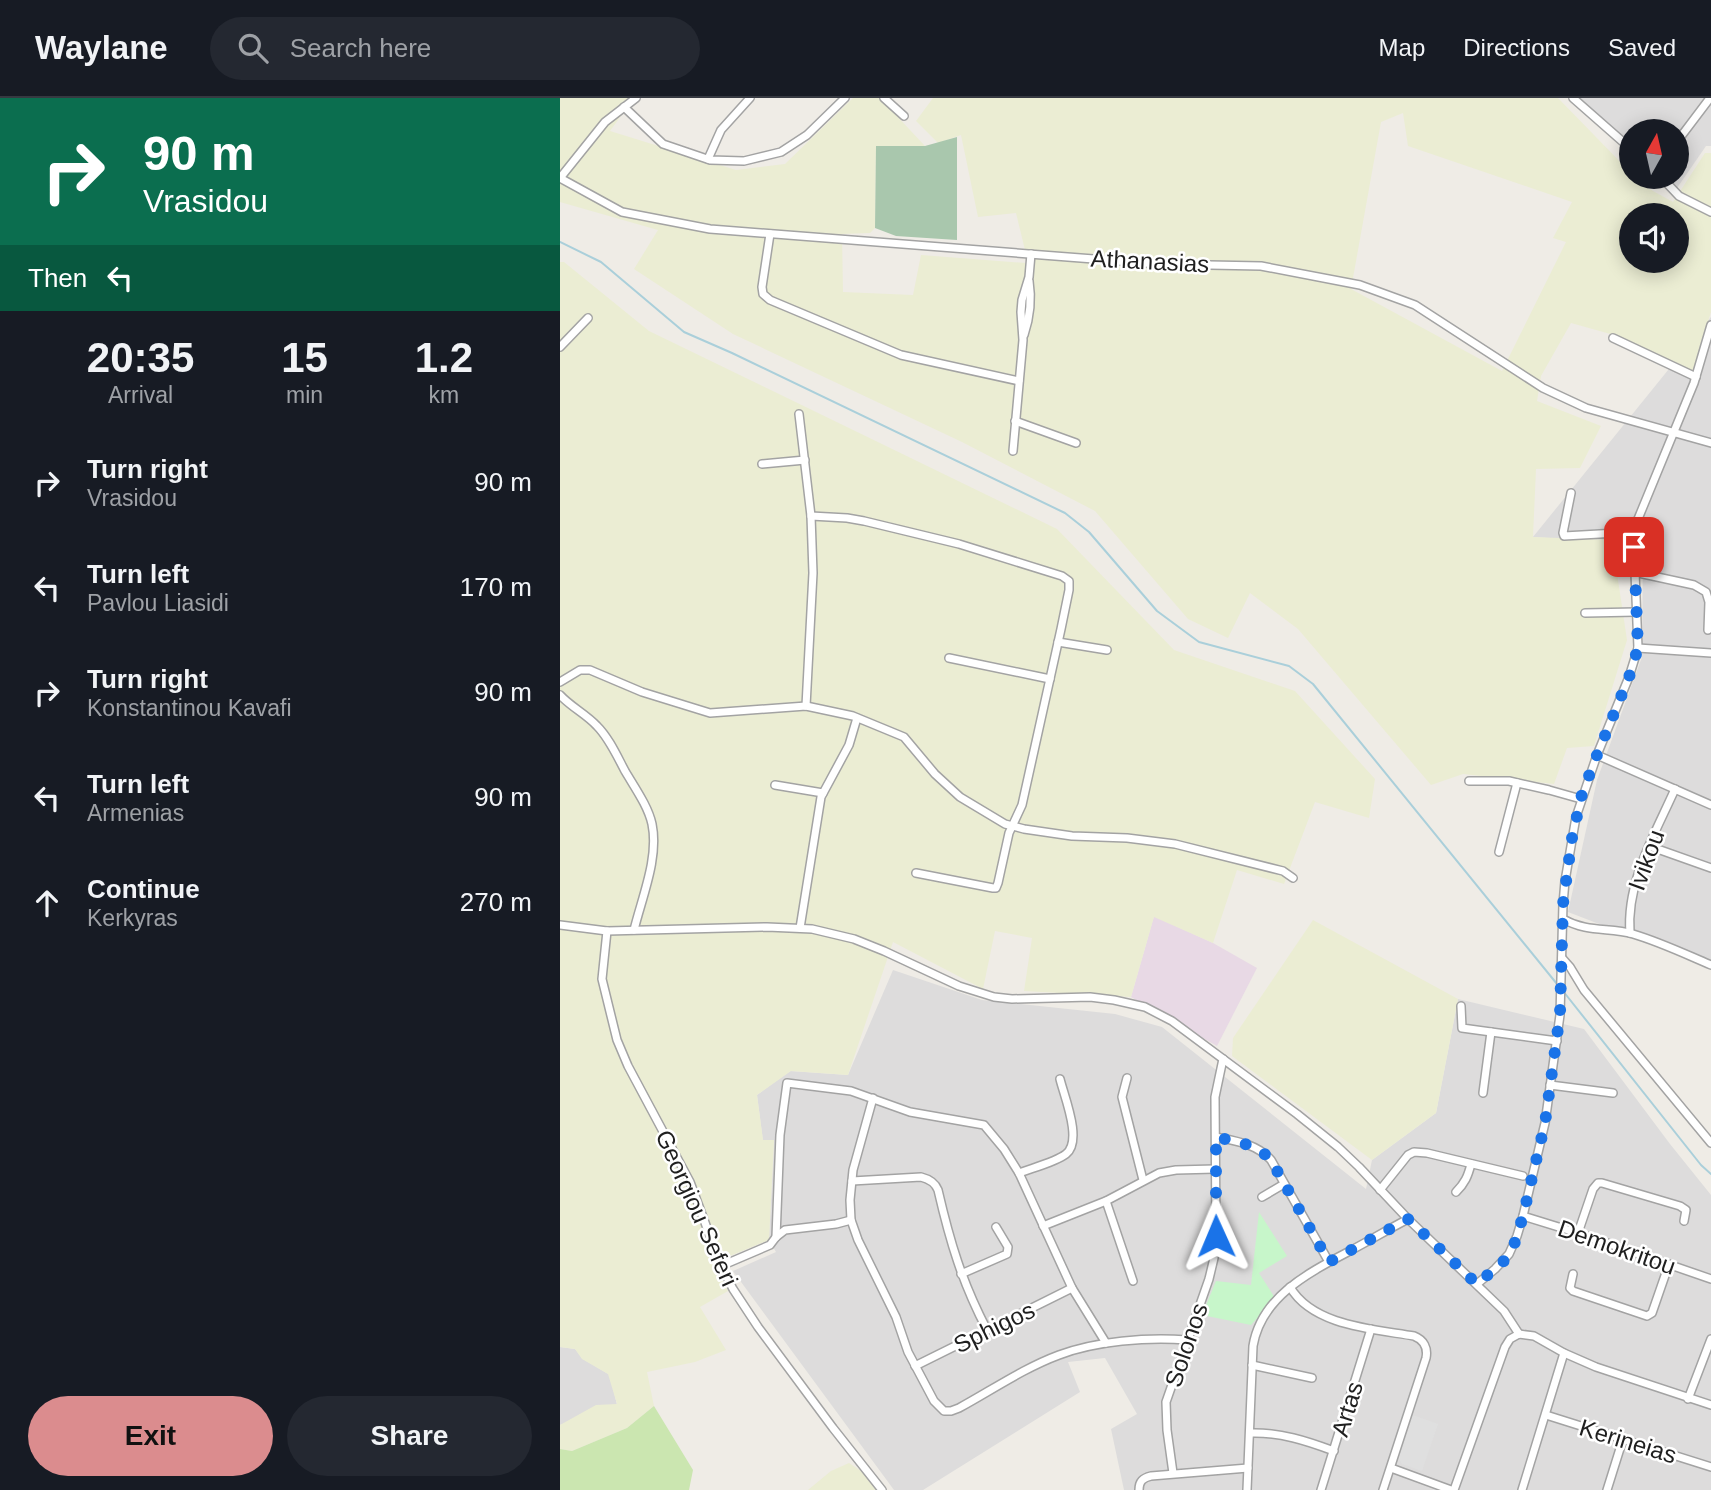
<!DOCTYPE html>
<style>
:root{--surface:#171b24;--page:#242831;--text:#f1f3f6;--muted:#9ea1a6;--line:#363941;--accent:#db8c8e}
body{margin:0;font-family:Helvetica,sans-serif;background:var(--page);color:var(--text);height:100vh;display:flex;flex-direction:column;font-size:26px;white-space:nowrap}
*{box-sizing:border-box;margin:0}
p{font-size:23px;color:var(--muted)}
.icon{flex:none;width:38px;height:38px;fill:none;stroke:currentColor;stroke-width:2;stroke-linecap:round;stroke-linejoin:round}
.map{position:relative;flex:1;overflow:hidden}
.details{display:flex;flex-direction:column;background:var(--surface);width:560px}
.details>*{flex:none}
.guide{background:#0b6e4f;color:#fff;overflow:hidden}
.needle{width:46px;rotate:8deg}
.fabs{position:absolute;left:1059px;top:21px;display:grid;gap:14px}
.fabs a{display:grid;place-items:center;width:70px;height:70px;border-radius:50%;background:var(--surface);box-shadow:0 4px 18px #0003;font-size:35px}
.pin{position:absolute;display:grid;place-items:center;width:60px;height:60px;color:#fff;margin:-30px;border-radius:14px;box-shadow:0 4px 10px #0006}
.me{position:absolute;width:77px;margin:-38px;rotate:359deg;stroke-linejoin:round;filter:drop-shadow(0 0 5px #0008)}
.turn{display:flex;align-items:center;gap:24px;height:147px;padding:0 28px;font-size:32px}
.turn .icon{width:91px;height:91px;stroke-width:2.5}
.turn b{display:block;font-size:49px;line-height:60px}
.then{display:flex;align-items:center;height:66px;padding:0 28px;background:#0003;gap:14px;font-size:26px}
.eta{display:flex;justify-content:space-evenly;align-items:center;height:119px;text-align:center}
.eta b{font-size:42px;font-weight:700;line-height:49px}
.cta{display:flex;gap:14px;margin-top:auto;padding:14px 28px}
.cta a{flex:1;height:80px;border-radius:42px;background:var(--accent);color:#111;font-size:28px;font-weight:700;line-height:80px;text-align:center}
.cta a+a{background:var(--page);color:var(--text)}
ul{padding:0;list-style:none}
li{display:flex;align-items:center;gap:21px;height:105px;padding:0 28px}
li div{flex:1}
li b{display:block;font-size:26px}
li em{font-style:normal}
header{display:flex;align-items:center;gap:42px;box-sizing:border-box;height:98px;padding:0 35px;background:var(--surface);border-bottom:2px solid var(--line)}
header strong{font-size:33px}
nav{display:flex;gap:38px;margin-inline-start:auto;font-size:24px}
.search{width:490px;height:63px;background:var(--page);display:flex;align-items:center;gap:18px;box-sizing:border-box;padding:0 24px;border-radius:38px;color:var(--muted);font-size:26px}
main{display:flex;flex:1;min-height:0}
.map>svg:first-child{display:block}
</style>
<header>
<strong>Waylane</strong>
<div class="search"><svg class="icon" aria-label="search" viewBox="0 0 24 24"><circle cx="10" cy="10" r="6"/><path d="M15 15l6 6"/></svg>Search here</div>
<nav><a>Map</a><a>Directions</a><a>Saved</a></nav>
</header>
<main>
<section class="details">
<div class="guide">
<div class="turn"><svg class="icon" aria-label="right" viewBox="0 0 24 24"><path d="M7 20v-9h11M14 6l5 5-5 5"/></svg><div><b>90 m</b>Vrasidou</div></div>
<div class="then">Then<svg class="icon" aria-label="left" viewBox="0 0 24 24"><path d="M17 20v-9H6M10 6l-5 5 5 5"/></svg></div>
</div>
<div class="eta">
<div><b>20:35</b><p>Arrival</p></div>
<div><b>15</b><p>min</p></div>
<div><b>1.2</b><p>km</p></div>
</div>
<ul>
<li><svg class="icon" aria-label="right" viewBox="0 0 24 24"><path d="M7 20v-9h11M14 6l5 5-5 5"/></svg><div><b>Turn right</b><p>Vrasidou</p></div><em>90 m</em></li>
<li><svg class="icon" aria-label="left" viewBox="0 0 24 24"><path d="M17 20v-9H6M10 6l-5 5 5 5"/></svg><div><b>Turn left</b><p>Pavlou Liasidi</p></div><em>170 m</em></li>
<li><svg class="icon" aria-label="right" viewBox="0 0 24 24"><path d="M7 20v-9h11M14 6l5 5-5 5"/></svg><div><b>Turn right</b><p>Konstantinou Kavafi</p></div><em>90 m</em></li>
<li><svg class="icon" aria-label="left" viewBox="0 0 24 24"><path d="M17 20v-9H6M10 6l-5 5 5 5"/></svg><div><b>Turn left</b><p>Armenias</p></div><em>90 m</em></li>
<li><svg class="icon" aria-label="ahead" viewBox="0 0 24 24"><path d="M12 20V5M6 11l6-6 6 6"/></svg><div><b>Continue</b><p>Kerkyras</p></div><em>270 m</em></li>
</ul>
<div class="cta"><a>Exit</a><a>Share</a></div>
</section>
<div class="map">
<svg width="1151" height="1392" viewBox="0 0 1151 1392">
<rect width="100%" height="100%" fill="#efece6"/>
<g fill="#dddcdc">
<path d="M 1018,0 L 1151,0 L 1151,48 L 1146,48 L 1117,90 L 1104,79 L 1116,79 L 1116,33 L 1071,33 L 1071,48 Z"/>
<path d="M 1151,219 L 1151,869 L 1008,814 L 1037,682 L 1082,559 L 1083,446 L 973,439 Z"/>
<path d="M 333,872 L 422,902 L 555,916 L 602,929 L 806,1091 L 812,1062 L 876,1015 L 898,901 L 1024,931 L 1110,1046 L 1151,1097 L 1151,1392 L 564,1392 L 551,1331 L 577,1316 L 545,1260 L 508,1264 L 520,1294 L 363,1392 L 334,1392 L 173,1173 L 216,1154 L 209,1142 L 214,1043 L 203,1043 L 197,997 L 230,973 L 288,977 Z"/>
<path d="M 0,1249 L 15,1251 L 23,1261 L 50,1277 L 57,1307 L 0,1327 Z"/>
</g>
<path fill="#e8d9e5" d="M 594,818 L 653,845 L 697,870 L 657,948 L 571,899 Z"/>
<g fill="#ebedd3" fill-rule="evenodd">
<path d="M 0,0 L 74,0 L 50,33 L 176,72 L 225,66 L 293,0 L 320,0 L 365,48 L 316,48 L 315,130 L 310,135 L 282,136 L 283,194 L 353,197 L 361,157 L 466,165 L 465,152 L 456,115 L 418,119 L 401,37 L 378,45 L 356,23 L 373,0 L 998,0 L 1071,75 L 1071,79 L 1075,79 L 1084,88 L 1113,104 L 1145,55 L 1151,55 L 1151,214 L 1132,276 L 1061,239 L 1011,225 L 981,278 L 977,303 L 1041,328 L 1020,370 L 976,371 L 973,439 L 1052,442 L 1067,542 L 1034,648 L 1007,650 L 994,686 L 903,676 L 871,687 L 738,531 L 690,495 L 668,540 L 628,521 L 535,413 L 402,344 L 173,236 L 74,171 L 98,132 L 0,104 ZM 843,15 L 848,48 L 1012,104 L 993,140 L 1006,144 L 942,273 L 791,191 L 821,24 ZM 1071,117 L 1116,117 L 1116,163 L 1071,163 Z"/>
<path d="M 0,164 L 4,164 L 89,233 L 497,431 L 614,552 L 735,593 L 815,681 L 809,720 L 755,704 L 724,786 L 677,772 L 653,845 L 594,819 L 571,899 L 464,893 L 472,840 L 435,833 L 423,891 L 333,844 L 288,977 L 231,973 L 197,997 L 203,1042 L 214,1042 L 209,1142 L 153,1165 L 168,1193 L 140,1209 L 166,1252 L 135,1264 L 87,1274 L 94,1308 L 67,1330 L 12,1353 L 0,1351 L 0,1327 L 36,1307 L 57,1306 L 48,1276 L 22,1261 L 15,1251 L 0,1249 Z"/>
<path d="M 753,822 L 898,901 L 876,1015 L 812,1062 L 672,958 L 673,940 Z"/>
<path d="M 289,1365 L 304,1375 L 316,1392 L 248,1392 L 271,1373 Z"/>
</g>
<path fill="#cbe6b0" d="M 94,1308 L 133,1372 L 129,1392 L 0,1392 L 0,1351 L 12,1353 L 67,1330 Z"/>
<path fill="#a9c7ad" d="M 397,39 L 397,142 L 336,138 L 315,130 L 316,48 L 365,48 Z"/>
<path fill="#c7f6ca" d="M 699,1114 L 727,1158 L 699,1175 L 715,1200 L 691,1227 L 642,1217 L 656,1183 L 691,1187 Z"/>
<path fill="#dfdfdf" d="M 853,1317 L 878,1326 L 862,1373 L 842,1366 L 839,1360 Z"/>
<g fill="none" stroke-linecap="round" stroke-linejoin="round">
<g stroke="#aacfda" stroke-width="2">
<path d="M 0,144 L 41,164 L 124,234 L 172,255 L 505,415 L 529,434 L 597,513 L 639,544 L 729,568 L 753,586 L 997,886"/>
<path d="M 1003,893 L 1141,1067 L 1151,1076"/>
</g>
<g stroke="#a3a3a3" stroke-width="10">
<g id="minor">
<path d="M 324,0 L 344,18"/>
<path d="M 1013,0 L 1071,51"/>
<path d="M 64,9 L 103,46 L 150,62 L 184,63 L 221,54 L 247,37 L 285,0"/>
<path d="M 1116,45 L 1150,0"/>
<path d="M 148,61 L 161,32 L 190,0"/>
<path d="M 1101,79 L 1119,98 L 1151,114"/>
<path d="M 0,80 L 62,114 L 150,131 L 598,166 L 701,168 L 800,187 L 855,207 L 983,290 L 1026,310 L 1151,345"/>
<path d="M 0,80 L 45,24 L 76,0"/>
<path d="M 210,136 L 202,189 L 203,196 L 210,202 L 341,257 L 459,283"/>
<path d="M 464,237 C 470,219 472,202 469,183"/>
<path d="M 1053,240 L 1136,279"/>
<path d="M 0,249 L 28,220"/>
<path d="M 239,316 L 251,418 L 253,475 L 246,608"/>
<path d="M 455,323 L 516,345"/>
<path d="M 453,353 L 463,242 L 461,214 L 462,202 L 469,179 L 471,156"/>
<path d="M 202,366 L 245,362"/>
<path d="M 1011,395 L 1003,435 L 1004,438 L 1075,434"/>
<path d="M 251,418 L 287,420 L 304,423 L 399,446 L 502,478 L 509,483 L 509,492 L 501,531 L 462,707 L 449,735 L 438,785 L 436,790 L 433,790 L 356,775"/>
<path d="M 1074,474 L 1134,487 L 1146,494 L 1149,504 L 1148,532"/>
<path d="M 1025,515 L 1076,514"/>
<path d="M 498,544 L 547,552"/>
<path d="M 1078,550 L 1151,555"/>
<path d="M 389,560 L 490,581"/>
<path d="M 0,584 L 20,572 L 30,572 L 82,594 L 150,615 L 246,608 L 293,618 L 344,639 L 375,676 L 400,699 L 445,726 L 464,731 L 512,738 L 567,740 L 615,746 L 723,773 L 733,780"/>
<path d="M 0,597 C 11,609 26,616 37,628 C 49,640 57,658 65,673 C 75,690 88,708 92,726 C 99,760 82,799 74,832"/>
<path d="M 1037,657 L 1151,707"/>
<path d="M 909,683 L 949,683 L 989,692 L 1021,701"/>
<path d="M 215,687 L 263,695"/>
<path d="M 1089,748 L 1151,770"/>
<path d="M 939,754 L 957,685"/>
<path d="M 1003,821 C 1028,835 1049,829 1073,836 C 1100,844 1125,856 1151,867"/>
<path d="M 0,827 L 47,833 L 207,829 L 252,831 L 294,841 L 324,853 L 399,888 L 434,899 L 452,901 L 530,899 L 554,902 L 585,909 L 612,923 L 737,1016 L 778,1049 L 799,1069 L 848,1121 L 944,1213 L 959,1236"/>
<path d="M 240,830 L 261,699 L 289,647 L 297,620"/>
<path d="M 47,833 L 42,881 L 57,942 L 68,968 L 130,1084 L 161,1168 L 173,1191 L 198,1229 L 273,1330 L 322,1392"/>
<path d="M 1070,835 C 1066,784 1095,736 1115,691"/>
<path d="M 1002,860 L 1010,869 L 1024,892 L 1151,1045"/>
<path d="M 901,908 L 902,930 L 997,943"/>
<path d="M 567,980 L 562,999 L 583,1082"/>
<path d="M 990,987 L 1053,995"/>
<path d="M 923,995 L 931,934"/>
<path d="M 313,1000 L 293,1072 L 290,1102 L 291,1122 L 298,1142 L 336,1219 L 348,1254 L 374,1303 L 384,1313 L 391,1313 L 399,1310 C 432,1292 464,1270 499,1257 C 536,1243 587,1239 627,1242"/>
<path d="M 656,1039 C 676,1043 697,1046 711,1062 L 769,1164"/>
<path d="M 459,1075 C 472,1070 496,1064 506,1056 C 523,1043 504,998 500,981"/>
<path d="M 292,1083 L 361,1079 C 369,1081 375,1084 378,1092 C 390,1144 402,1184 427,1232"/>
<path d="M 820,1092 L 848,1057 L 854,1054 L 867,1055 L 963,1078"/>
<path d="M 896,1094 C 905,1085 908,1078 911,1066"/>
<path d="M 702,1099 L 724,1086"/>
<path d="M 546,1103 L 573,1183"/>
<path d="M 963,1118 L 1018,1135 L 1151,1181"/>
<path d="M 483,1128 L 546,1103 L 599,1075 L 616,1072 L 655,1071"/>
<path d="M 1018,1135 L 1033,1091 L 1038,1085 L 1042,1085 L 1120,1108 L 1126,1112 L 1124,1123"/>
<path d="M 216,1139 L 220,1037 L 227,985 L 291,993 L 350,1014 L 424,1027 L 444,1051 L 459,1075 L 512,1190 L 546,1245"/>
<path d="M 161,1168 L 210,1147 L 216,1139 L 225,1132 L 276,1126 L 291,1122"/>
<path d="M 401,1176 L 447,1156 L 448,1149 L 436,1129"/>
<path d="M 1013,1176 L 1010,1190 L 1013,1193 L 1087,1218 L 1092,1215 L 1109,1166"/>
<path d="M 917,1186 L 935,1171 L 949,1156 L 957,1138 L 963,1118 L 985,1025 L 1000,917 L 1003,806 L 1005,783 L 1016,719 L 1037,657 L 1069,579 L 1078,550 L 1074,449 L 1078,421 L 1134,285 L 1151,227"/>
<path d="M 730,1189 C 753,1228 813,1231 854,1238 C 864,1242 868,1250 866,1260 L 823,1392"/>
<path d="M 959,1236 L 974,1238 L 1004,1255 L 1036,1269 L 1151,1307"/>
<path d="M 692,1267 L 752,1280"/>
<path d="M 355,1268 L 512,1190"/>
<path d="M 1128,1301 L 1151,1241"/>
<path d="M 986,1317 L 1151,1369"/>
<path d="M 690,1335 C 720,1334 747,1343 774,1353"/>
<path d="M 831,1370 L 891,1392"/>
<path d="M 613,1375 L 607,1332 L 606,1304 L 649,1181 L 654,1160 L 656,1138 L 655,999 L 663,961"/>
<path d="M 579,1392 C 579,1383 583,1380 591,1378 L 688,1370"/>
<path d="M 687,1392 L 693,1248 C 701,1200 746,1176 786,1155 C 807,1144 827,1132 848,1121"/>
<path d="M 761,1392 L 811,1231"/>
<path d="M 894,1392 L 945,1249 L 950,1241 L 959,1236"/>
<path d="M 962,1392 L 1004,1255"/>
<path d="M 1047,1392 L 1063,1341"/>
</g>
</g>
<use href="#minor" stroke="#fff" stroke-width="7"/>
</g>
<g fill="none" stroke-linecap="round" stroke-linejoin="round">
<path stroke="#1a73e8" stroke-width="12" stroke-dasharray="0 21.6" d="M 656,1138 L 656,1039 C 676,1044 697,1046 711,1062 L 769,1164 L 848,1121 L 917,1186 L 943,1164 L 954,1147 L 963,1118 L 985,1025 L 1000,916 L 1003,806 L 1012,740 L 1022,696 L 1037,657 L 1069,579 L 1078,550 L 1074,449"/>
</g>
<g text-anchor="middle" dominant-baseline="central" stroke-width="5" stroke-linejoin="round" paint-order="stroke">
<g font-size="24" fill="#1f1f1f" stroke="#fff">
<text transform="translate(590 163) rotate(3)">Athanasias</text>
<text transform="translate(1086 762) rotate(-70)">Ivikou</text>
<text transform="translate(137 1110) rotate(66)">Georgiou Seferi</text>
<text transform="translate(1057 1149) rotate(19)">Demokritou</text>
<text transform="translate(434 1229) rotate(-26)">Sphigos</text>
<text transform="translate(626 1247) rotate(-71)">Solonos</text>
<text transform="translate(787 1311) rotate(-73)">Artas</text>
<text transform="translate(1068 1343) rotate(17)">Kerineias</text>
</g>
</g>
</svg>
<div class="fabs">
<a><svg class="needle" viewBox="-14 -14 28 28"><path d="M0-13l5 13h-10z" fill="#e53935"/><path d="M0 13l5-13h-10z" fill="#9ea1a6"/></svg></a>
<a><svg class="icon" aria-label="sound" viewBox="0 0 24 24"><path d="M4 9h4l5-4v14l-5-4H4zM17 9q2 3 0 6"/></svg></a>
</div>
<div class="pin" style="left:1074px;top:449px;background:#d93025"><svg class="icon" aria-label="arrive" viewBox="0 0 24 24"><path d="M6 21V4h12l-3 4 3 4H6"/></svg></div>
<svg class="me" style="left:656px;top:1138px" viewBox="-20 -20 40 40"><path d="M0-17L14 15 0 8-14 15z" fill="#1a73e8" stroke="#fff" stroke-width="4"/></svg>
</div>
</main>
